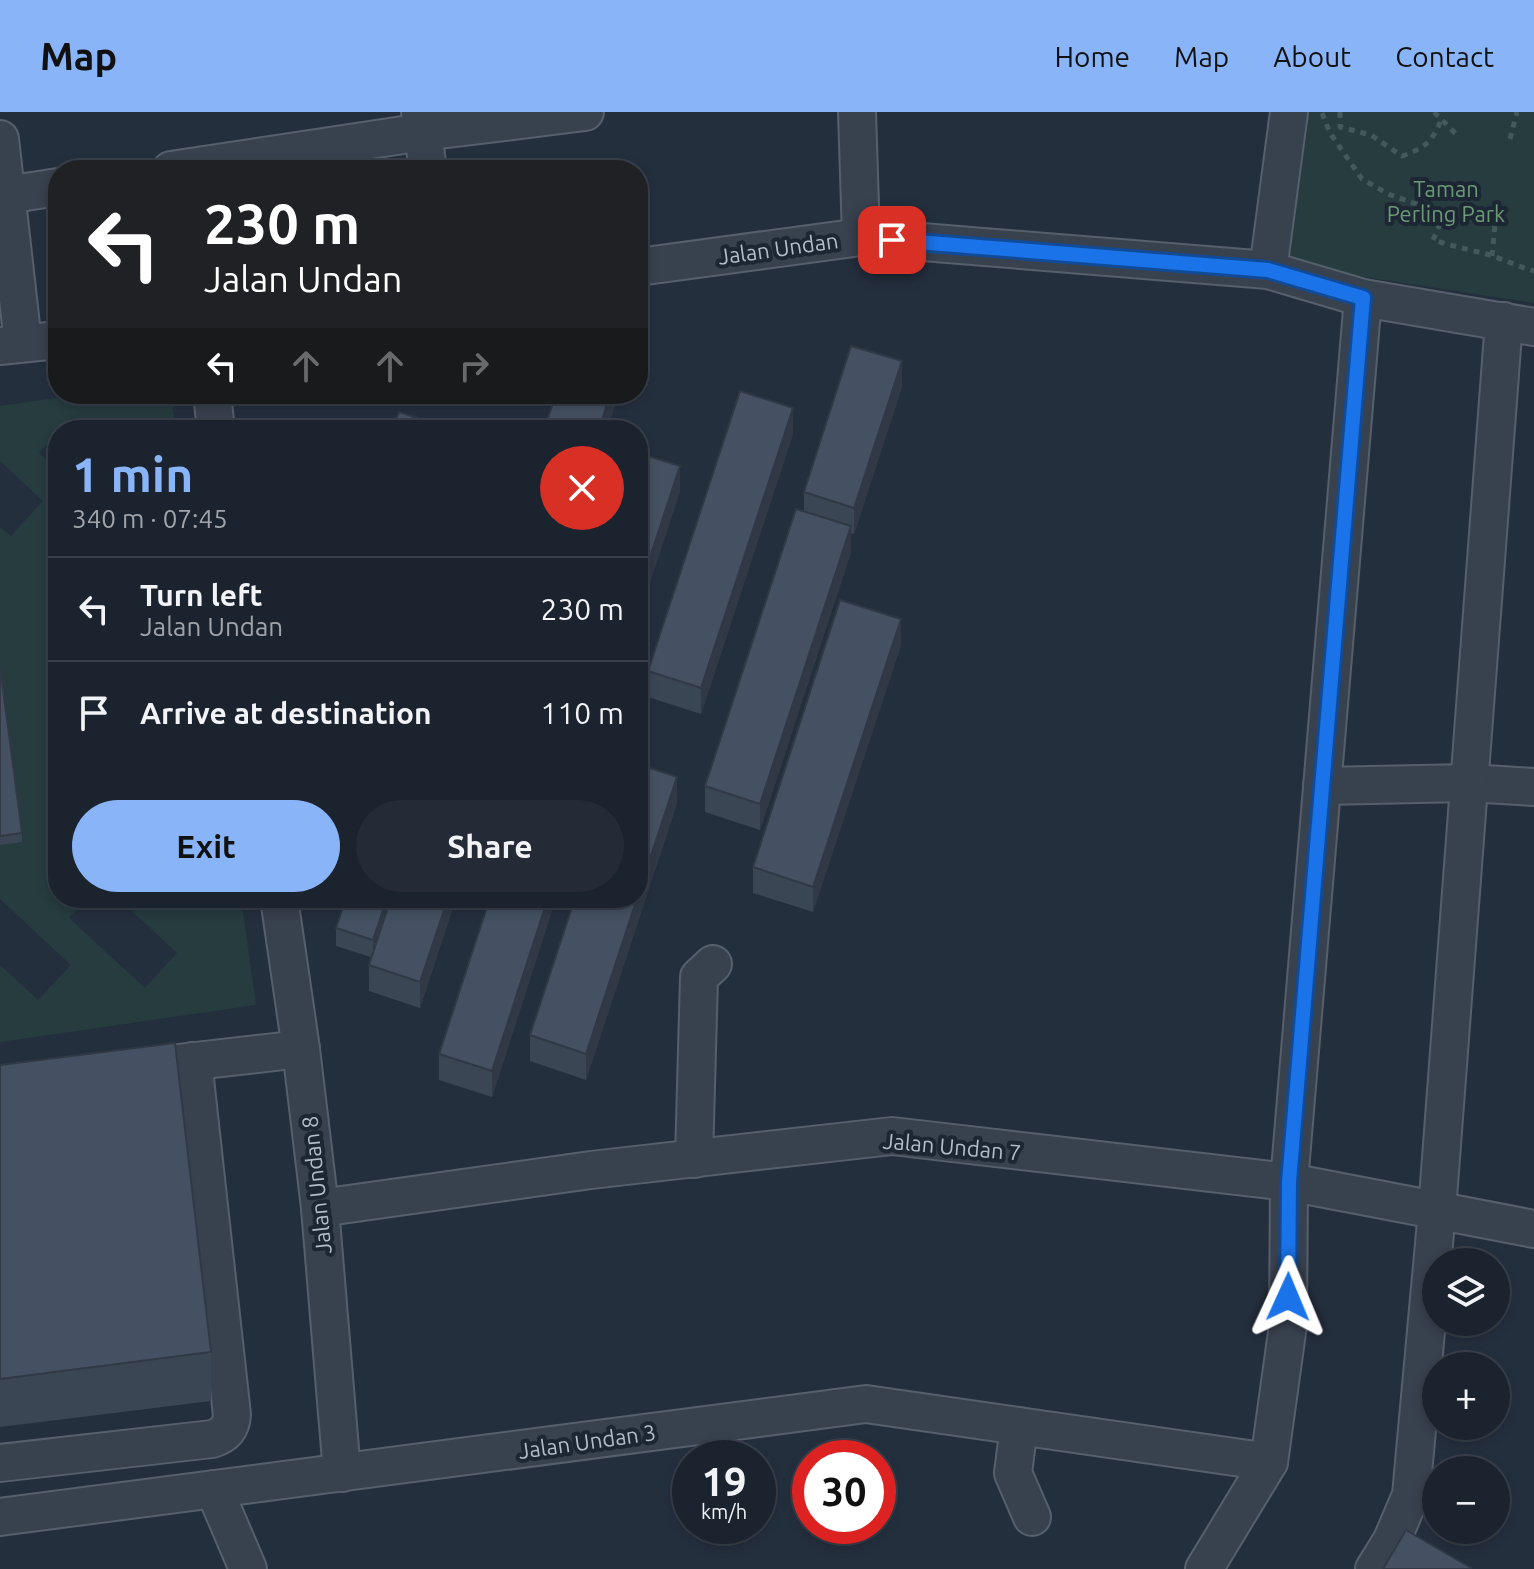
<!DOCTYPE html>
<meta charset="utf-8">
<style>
:root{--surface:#1b232e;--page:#242b36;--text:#f1f3f6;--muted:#a0a4aa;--line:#39404a;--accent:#8ab4f8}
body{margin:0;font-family:Ubuntu,sans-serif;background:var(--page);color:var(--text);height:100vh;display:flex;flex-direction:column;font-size:30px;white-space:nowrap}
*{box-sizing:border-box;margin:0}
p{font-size:26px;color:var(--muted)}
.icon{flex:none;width:44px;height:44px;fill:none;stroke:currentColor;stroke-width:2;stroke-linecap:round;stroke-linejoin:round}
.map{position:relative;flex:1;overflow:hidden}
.panel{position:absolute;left:48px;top:308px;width:600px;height:488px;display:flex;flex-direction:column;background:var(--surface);border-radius:32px;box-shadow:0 4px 12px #0003,0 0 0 2px var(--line)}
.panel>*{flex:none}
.top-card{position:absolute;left:48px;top:48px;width:600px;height:244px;border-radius:32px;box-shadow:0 4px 12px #0003,0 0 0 2px var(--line);background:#202124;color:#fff;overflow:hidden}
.tools{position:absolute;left:1422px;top:1136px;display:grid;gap:16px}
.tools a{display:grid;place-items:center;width:88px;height:88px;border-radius:50%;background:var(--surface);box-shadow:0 4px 12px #0003,0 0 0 2px var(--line);font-size:40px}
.speed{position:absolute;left:672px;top:1328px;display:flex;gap:16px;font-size:40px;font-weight:700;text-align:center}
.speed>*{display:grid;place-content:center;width:104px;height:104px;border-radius:50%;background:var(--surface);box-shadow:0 4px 12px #0003,0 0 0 2px var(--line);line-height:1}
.speed small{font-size:20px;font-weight:400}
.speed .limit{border:12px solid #d22;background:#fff;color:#111}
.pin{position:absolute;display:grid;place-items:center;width:68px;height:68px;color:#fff;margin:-34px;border-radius:16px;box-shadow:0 4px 12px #0006}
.me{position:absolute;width:88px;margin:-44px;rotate:1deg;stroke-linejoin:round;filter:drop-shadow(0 0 6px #0008)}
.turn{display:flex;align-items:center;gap:28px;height:168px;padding:0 24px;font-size:36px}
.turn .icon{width:104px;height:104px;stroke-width:2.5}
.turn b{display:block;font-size:56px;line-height:68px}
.lanes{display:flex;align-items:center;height:76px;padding:0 24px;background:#0003;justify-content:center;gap:40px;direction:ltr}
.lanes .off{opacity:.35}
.round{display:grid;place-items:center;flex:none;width:84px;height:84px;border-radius:42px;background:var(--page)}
.headline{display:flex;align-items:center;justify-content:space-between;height:136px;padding:0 24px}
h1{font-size:48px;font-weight:600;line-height:60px;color:var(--accent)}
.action{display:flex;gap:16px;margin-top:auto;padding:16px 24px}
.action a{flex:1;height:92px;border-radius:48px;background:var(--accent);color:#111;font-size:32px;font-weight:600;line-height:92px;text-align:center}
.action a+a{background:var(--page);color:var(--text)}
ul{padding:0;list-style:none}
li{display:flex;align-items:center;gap:24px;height:104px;padding:0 24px;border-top:2px solid var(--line)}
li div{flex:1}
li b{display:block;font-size:30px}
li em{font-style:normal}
header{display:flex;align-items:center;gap:48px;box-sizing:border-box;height:112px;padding:0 40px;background:var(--accent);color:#111}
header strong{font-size:38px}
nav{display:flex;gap:44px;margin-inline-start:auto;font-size:28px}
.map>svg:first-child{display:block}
</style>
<header>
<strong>Map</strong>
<nav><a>Home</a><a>Map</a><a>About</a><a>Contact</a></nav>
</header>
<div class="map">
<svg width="1534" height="1457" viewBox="0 0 1534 1457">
<rect width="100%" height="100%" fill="#242f3e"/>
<g fill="#263c3f">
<path d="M 1297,0 L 1534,0 L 1534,191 L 1280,152 Z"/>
<path d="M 83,282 L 171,282 L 176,318 L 85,318 L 72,306 L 60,318 L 58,318 L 58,321 L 39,341 L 58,359 L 58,467 L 54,471 L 58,474 L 58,786 L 87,786 L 69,806 L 145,876 L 177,841 L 118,786 L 241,786 L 256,893 L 0,930 L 0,853 L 38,888 L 71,853 L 0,787 L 0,415 L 11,424 L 43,389 L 0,349 L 0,294 Z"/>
</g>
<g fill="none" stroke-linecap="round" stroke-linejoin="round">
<g stroke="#565f6c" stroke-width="40">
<g id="minor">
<path d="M 420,0 L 428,58"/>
<path d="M 857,0 L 861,125"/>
<path d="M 0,27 L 23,231"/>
<path d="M 171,58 L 423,20 L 585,0"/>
<path d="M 6,83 L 58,75"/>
<path d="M 638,155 L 861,125 L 1268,158 L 1363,186 L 1534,215"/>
<path d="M 1268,158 L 1289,0"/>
<path d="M 0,234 L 58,228"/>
<path d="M 212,282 L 216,318"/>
<path d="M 1322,674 L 1468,671 L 1534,675"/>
<path d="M 279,786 L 301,937 L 320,1096 L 342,1361"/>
<path d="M 169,952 L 301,937"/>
<path d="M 694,1047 L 699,865 L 713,852"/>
<path d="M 320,1096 L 591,1058 L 892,1024 L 1289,1070 L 1534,1117"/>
<path d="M 1019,1314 L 1013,1361 L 1032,1405"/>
<path d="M 0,1351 L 212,1327 C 225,1323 231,1316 232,1303 L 193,949"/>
<path d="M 214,1377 L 248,1457"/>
<path d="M 0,1405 L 866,1292 L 1269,1350"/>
<path d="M 1204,1457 L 1269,1350 L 1288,1213 L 1289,1070 L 1363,186"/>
<path d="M 1374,1457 L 1392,1428 L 1411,1383 L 1437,1099 L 1504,209"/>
</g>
</g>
<g stroke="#44595c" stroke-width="5" stroke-dasharray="6 6" stroke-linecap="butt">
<path d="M 1340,0 L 1340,15 L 1371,23 L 1402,44 C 1424,36 1432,31 1441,8"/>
<path d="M 1434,0 L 1458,24"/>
<path d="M 1322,1 L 1330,21 L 1362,67 L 1388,82 L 1416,92 L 1440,112 L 1433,128 C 1452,134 1471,138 1490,143 C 1505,148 1519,155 1534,159"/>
<path d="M 1510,27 L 1517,0"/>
<path d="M 1492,144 L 1497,92"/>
</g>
<use href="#minor" stroke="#38414e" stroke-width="36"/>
</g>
<g fill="#3b4654">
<path d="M 902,275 L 854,422 L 851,421 L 851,440 L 760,718 L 705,700 L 705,674 L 804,399 L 804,380 Z"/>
<path d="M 793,322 L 701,602 L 648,585 L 648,559 Z"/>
<path d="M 901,533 L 813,800 L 753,781 L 753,755 Z"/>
<path d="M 0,555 L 22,721 L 22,730 L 0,733 Z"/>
<path d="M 677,691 L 586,968 L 530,949 L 530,923 Z"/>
<path d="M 346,786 L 456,786 L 420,896 L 369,879 L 369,853 L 371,845 L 336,834 L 336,816 Z"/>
<path d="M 556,786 L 492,985 L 439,968 L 439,942 Z"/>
<path d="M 0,953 L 211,1240 L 211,1289 L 0,1315 Z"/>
</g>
<g fill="#303945">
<path d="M 902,249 L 902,275 L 854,422 L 854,396 Z"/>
<path d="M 610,282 L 619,282 L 607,318 L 599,318 Z"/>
<path d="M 793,296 L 793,322 L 701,602 L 701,576 Z"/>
<path d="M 680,354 L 680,380 L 638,508 L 638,482 Z"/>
<path d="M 851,414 L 851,440 L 760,718 L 760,692 Z"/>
<path d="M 901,507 L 901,533 L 813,800 L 813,775 Z"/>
<path d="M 677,665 L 677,691 L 586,968 L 586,942 Z"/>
<path d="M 387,786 L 393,786 L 373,846 L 373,828 Z"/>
<path d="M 448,786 L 456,786 L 420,896 L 420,870 Z"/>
<path d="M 548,786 L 556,786 L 492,985 L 492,959 Z"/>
</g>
<g fill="#455162" stroke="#303945" stroke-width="2">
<path d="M 851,234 L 902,249 L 854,396 L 804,380 Z"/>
<path d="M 740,279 L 793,296 L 701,576 L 648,559 Z"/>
<path d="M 556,282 L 610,282 L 599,318 L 544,318 Z"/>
<path d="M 399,300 L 454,318 L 393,318 Z"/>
<path d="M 638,341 L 680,354 L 638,482 Z"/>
<path d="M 796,397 L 851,414 L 760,692 L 705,674 Z"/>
<path d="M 840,488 L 901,507 L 813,775 L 753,755 Z"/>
<path d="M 0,555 L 22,721 L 0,724 Z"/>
<path d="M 638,652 L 677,665 L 638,783 Z"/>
<path d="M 346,786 L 387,786 L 373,828 L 336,816 Z"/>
<path d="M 391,786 L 448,786 L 420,870 L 369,853 Z"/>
<path d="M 490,786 L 548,786 L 492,959 L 439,942 Z"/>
<path d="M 575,786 L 637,786 L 586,942 L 530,923 Z"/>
<path d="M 175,931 L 211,1240 L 0,1267 L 0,953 Z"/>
<path d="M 1406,1418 L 1471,1456 L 1470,1457 L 1383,1457 Z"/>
</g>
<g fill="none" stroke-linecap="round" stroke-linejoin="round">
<g stroke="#114b97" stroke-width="20">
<path id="route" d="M 892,128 L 1268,158 L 1363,186 L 1289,1070 L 1288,1185"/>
</g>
<use href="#route" stroke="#1a73e8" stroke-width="14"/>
</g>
<g text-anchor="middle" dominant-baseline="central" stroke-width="8" stroke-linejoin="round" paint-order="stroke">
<g font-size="22" fill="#6b9a76" stroke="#1d2633">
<text x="1446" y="76">Taman<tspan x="1446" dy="25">Perling Park</tspan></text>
</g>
<g font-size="22" fill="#b4bcc9" stroke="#1d2633">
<text transform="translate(778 136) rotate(-8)">Jalan Undan</text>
<text transform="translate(952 1034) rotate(5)">Jalan Undan 7</text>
<text transform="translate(316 1073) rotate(-96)">Jalan Undan 8</text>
<text transform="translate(587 1329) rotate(-8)">Jalan Undan 3</text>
</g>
</g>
</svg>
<div class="tools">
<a><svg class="icon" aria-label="layers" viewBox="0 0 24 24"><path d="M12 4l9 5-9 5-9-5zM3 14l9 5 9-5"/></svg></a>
<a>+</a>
<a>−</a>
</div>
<div class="speed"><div>19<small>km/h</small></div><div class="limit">30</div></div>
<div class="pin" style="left:892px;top:128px;background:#d93025"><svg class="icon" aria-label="arrive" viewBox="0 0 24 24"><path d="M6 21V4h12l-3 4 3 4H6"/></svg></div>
<svg class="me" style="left:1288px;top:1185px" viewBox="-20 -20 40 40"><path d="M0-17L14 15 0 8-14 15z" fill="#1a73e8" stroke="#fff" stroke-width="4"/></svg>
<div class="top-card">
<div class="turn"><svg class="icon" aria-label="left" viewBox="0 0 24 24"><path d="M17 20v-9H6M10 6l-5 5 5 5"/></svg><div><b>230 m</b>Jalan Undan</div></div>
<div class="lanes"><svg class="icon" aria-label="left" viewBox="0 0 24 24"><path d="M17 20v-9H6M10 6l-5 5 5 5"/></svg><svg class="icon off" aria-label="ahead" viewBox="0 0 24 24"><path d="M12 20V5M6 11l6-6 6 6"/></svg><svg class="icon off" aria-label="ahead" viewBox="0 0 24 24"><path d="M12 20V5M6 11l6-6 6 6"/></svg><svg class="icon off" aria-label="right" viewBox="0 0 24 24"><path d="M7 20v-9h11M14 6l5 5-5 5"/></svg></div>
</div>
<section class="panel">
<div class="headline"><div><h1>1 min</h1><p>340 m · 07:45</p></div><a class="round" style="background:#d93025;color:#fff"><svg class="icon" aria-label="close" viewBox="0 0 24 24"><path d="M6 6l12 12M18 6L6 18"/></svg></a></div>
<ul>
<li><svg class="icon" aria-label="left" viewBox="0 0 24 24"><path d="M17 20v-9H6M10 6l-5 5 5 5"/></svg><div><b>Turn left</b><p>Jalan Undan</p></div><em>230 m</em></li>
<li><svg class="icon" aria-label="arrive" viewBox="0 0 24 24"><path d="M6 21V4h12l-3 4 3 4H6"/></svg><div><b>Arrive at destination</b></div><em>110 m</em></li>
</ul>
<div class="action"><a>Exit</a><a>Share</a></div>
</section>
</div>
